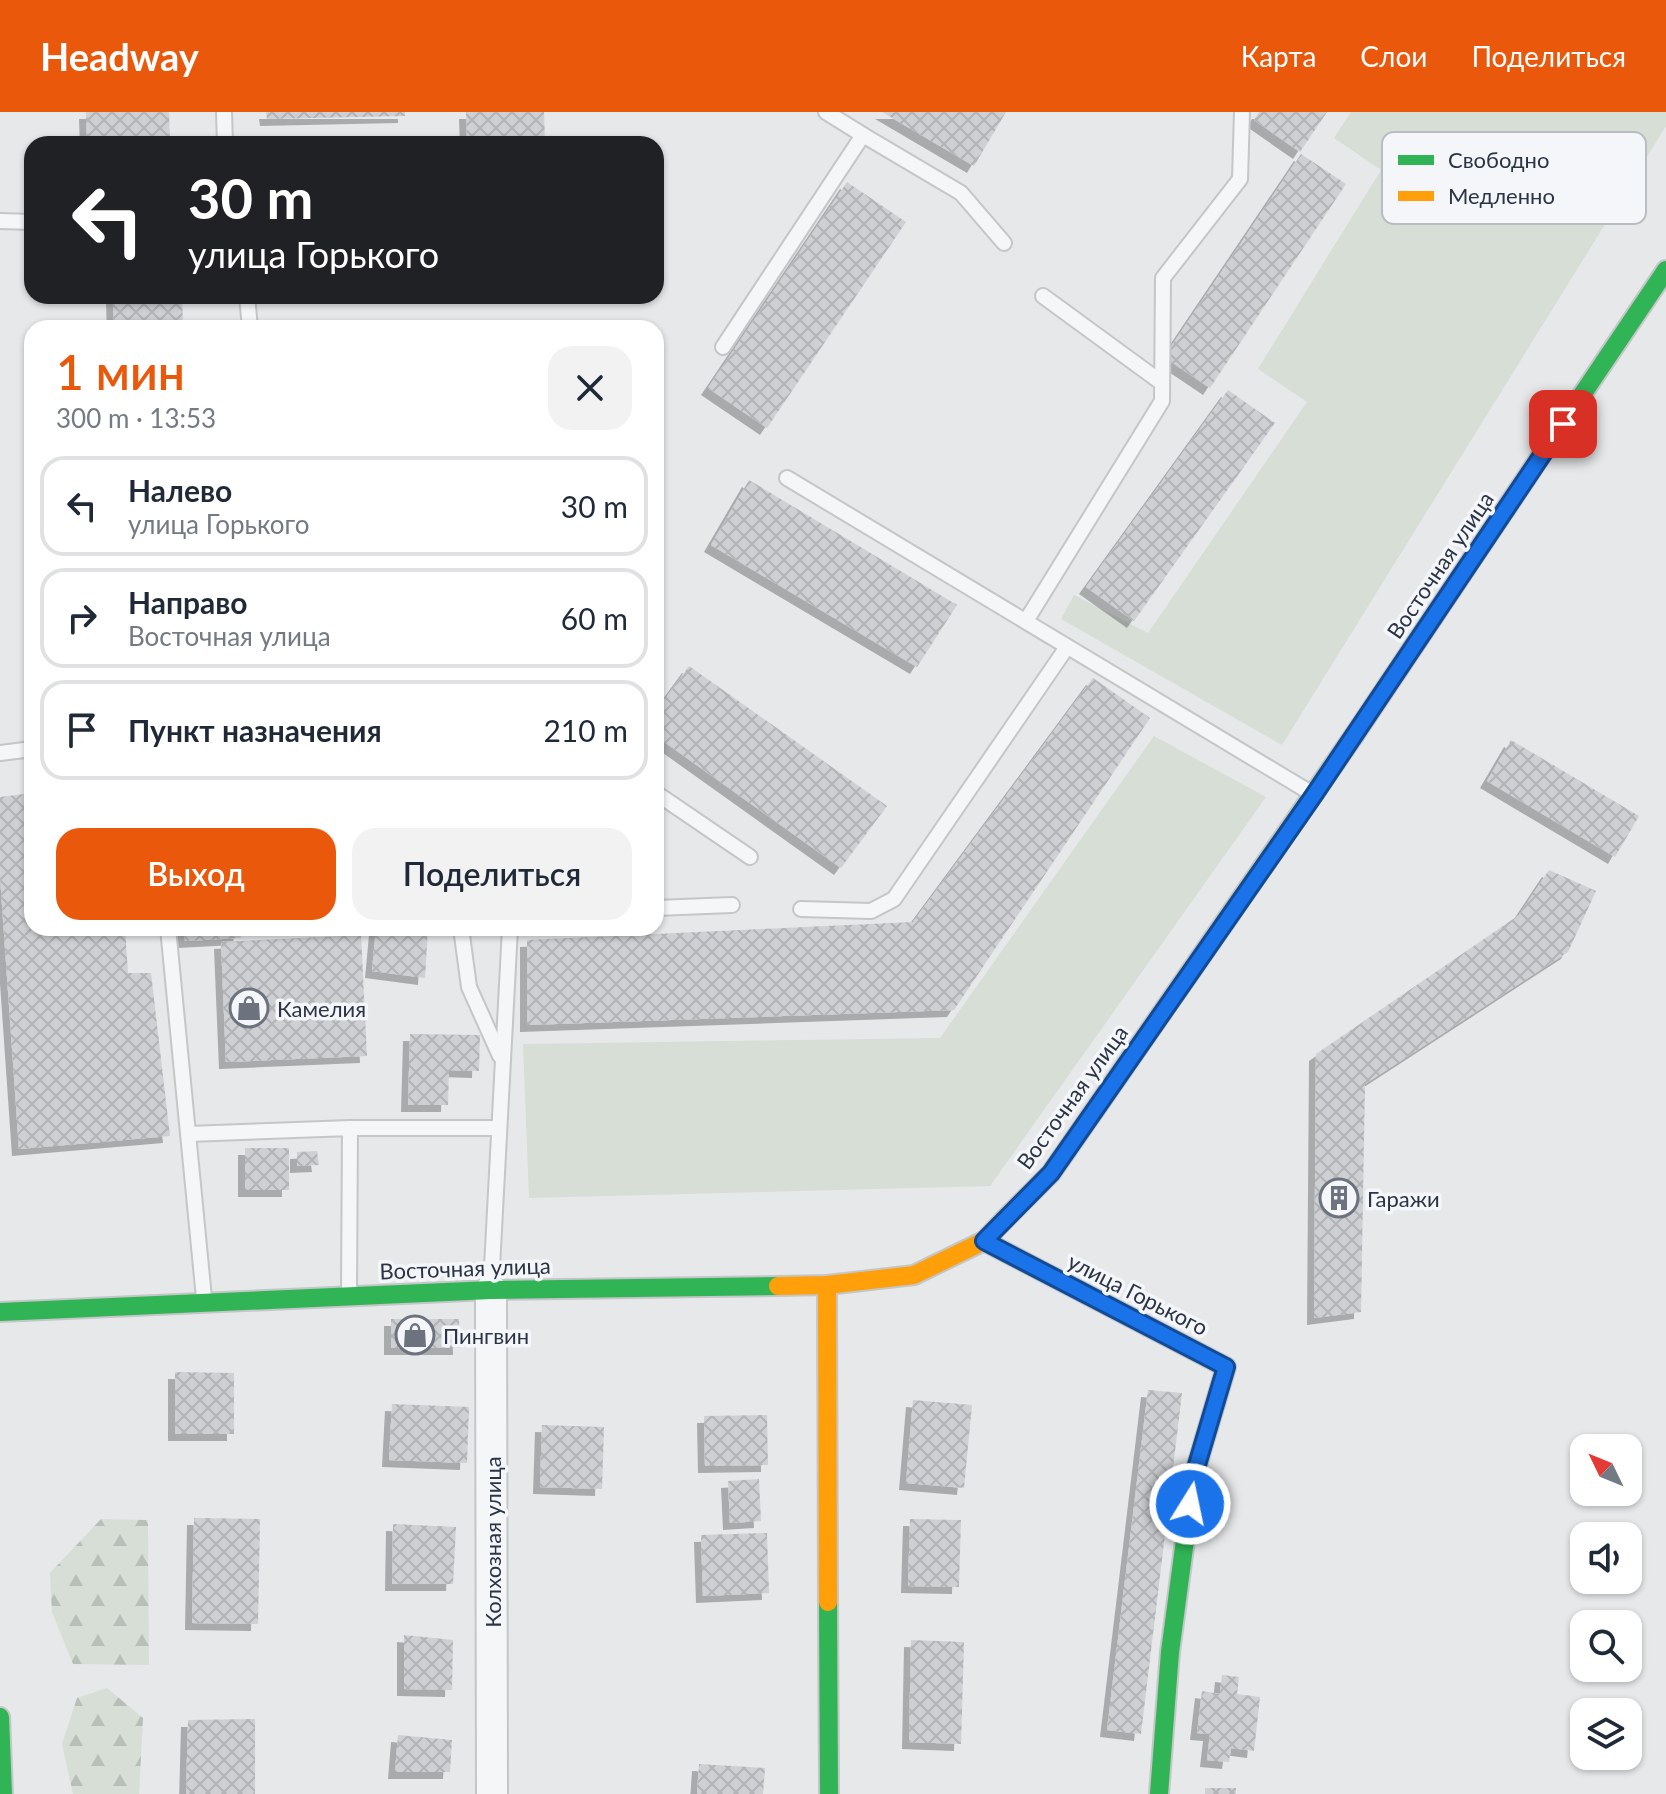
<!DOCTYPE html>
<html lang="ru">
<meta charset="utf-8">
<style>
:root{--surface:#fff;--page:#f2f2f3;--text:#1f2937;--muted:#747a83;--line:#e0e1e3;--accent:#ea580c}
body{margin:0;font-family:Lato,sans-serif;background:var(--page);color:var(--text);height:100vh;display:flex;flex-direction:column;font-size:30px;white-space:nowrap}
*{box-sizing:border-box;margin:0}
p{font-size:26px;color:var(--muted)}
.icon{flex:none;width:44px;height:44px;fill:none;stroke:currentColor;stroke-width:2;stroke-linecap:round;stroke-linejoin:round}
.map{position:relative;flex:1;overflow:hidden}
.sheet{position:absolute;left:24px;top:208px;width:640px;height:616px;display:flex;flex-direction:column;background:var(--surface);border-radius:24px;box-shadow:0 2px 6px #0004}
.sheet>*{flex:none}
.top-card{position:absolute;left:24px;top:24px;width:640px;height:168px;border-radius:24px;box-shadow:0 2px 6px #0004;background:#202124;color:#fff;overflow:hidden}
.needle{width:52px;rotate:313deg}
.fabs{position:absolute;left:1570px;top:1322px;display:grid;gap:16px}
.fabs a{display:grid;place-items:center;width:72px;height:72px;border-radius:16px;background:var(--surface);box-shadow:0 2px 6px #0004;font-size:40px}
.pin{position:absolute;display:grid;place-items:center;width:68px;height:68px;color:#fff;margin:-34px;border-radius:16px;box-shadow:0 4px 12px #0006}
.me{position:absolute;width:88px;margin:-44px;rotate:10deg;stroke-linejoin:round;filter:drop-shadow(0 0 6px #0008)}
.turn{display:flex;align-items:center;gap:28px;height:168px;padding:0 32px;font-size:36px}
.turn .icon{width:104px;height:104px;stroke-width:2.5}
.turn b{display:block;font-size:56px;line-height:68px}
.round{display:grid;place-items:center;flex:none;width:84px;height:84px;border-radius:24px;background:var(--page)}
.headline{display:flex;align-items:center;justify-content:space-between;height:136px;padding:0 32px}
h1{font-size:48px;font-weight:600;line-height:60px;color:var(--accent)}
.primary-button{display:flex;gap:16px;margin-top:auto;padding:16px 32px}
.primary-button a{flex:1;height:92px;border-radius:24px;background:var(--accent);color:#fff;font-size:32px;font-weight:600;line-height:92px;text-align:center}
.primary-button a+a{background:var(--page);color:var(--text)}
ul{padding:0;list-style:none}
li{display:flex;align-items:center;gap:24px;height:100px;margin:0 16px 12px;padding:0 16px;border:4px solid var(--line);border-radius:24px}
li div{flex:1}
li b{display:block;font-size:30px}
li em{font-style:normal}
header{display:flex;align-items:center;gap:48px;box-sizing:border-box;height:112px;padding:0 40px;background:var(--accent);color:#fff}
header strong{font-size:38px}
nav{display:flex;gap:44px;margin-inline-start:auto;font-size:28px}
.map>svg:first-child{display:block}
</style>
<header>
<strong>Headway</strong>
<nav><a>Карта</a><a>Слои</a><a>Поделиться</a></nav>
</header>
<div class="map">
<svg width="1666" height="1682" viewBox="0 0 1666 1682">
<defs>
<pattern id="forest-firs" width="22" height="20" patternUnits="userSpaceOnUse" patternTransform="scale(2)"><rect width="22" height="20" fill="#d6ded6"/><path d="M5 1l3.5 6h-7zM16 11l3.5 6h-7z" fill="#b8bfb9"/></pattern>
<pattern id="building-cross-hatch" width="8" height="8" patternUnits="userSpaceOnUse" patternTransform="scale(2)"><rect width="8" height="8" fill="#ced0d3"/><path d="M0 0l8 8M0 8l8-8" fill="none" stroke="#b1b3b6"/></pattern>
<filter id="shadow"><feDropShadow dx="-7" dy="7" stdDeviation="0" flood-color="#0004"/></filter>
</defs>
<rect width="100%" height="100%" fill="#e6e8ea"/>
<g fill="url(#forest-firs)">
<path d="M 101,1407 L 148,1408 L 149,1553 L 73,1552 L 52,1500 L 50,1461 Z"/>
<path d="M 107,1576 L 143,1606 L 139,1682 L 73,1682 L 62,1632 L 77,1586 Z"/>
</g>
<g fill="#d6ded6">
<path d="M 1351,0 L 1666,0 L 1666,14 L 1282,633 L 1061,507 L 1074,483 L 1148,521 L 1307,290 L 1258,257 L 1381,58 L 1334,26 Z"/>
<path d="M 1154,624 L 1266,685 L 990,1074 L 529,1086 L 523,932 L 940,926 Z"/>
</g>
<g fill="url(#building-cross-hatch)" filter="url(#shadow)">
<path d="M 86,0 L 169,0 L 170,32 L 87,32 Z"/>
<path d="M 266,0 L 405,0 L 405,4 L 267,7 Z"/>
<path d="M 466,0 L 544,0 L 545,32 L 467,32 Z"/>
<path d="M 882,0 L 1006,0 L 974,54 Z"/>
<path d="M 1259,0 L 1327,0 L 1300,40 L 1254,8 Z"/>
<path d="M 1301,42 L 1346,72 L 1210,276 L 1164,245 Z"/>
<path d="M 847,70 L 906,110 L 767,316 L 708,276 Z"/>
<path d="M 113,184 L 182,184 L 183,216 L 114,216 Z"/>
<path d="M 1228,278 L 1275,311 L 1134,509 L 1086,475 Z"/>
<path d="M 749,368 L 957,493 L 917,555 L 711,433 Z"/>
<path d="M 689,554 L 887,694 L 841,756 L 656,624 L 656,599 Z"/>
<path d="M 1093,566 L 1150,606 L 954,898 L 527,913 L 527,828 L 913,810 Z"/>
<path d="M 1511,628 L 1639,704 L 1615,745 L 1487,669 Z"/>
<path d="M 32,681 L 32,816 L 125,816 L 128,861 L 151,861 L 170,1024 L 19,1037 L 0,764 L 0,685 Z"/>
<path d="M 1549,758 L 1596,779 L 1568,840 L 1365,972 L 1361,1200 L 1314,1206 L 1316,942 L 1519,803 Z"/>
<path d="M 184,816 L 240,816 L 241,826 L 185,829 Z"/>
<path d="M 376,816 L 428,816 L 425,866 L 372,859 Z"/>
<path d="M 361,823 L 367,944 L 226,950 L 221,830 Z"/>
<path d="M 410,922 L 480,923 L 479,959 L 449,958 L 448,993 L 408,993 Z"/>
<rect x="245" y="1036" width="44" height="42"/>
<path d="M 317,1039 L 319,1053 L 297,1054 L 297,1040 Z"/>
<path d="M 391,1207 L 459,1207 L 460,1236 L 391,1236 Z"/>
<path d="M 175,1260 L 234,1261 L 234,1322 L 175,1322 Z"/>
<path d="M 1148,1278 L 1182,1281 L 1141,1622 L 1107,1618 Z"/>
<path d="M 913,1288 L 972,1293 L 964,1376 L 906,1371 Z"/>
<path d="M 392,1292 L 469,1295 L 467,1351 L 389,1348 Z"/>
<path d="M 767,1303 L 768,1353 L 705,1354 L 704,1304 Z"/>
<path d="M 542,1313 L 604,1315 L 602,1377 L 540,1375 Z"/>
<path d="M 759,1367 L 761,1409 L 730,1411 L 728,1369 Z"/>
<path d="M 194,1406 L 260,1407 L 258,1512 L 192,1511 Z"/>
<path d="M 910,1407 L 961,1408 L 959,1475 L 908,1474 Z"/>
<path d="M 393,1412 L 456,1415 L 453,1472 L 392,1472 Z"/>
<path d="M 767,1421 L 769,1481 L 703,1484 L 701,1423 Z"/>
<path d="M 404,1523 L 453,1528 L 452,1578 L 404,1577 Z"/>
<path d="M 911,1528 L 964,1530 L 961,1632 L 909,1630 Z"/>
<path d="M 1222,1563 L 1239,1565 L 1237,1582 L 1260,1585 L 1254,1639 L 1231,1636 L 1229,1650 L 1207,1648 L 1210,1622 L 1197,1621 L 1202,1579 L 1220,1582 Z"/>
<path d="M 255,1607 L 255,1682 L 186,1682 L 188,1608 Z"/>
<path d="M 398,1623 L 452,1628 L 450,1660 L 395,1660 Z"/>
<path d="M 699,1652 L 765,1656 L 763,1682 L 697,1682 Z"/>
<rect x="1205" y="1676" width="31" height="6"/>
</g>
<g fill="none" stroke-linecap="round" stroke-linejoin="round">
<g stroke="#c4c6c8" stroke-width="18">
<g id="lane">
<path d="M 224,0 L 225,32"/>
<path d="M 863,23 L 961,81 L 1004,131"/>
<path d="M 0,109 L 32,110"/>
<path d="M 247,184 L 250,216"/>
<path d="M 1043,184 L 1162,271"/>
<path d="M 723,235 L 863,23 L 826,0"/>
<path d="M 787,366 L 1311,681"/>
<path d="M 1026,509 L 1162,289 L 1163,166 L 1240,67 L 1242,0"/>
<path d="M 0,641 L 32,637"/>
<path d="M 656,681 L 750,745"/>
<path d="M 656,796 L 732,793"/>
<path d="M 801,797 L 871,799 L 894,787 L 1067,535"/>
<path d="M 168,816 L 204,1186"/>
<path d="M 461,816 L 469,875 L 500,944"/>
<path d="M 350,1016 L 499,1016"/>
<path d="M 188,1022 L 350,1016 L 349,1180"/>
<path d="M 491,1174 L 510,816"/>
</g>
</g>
<g stroke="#c4c6c8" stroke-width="34">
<path id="street" d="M 491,1178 L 492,1682"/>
</g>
<g stroke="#c4c6c8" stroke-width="22">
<g id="fast">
<path d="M 1553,326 L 1666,158"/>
<path d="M 1005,1107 L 1051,1061 L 1355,622"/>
<path d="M 0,1200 L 491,1178 L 778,1174"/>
<path d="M 828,1490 L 829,1682"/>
<path d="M 0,1605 L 3,1682"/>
<path d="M 1159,1682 L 1170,1540 L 1187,1413"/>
</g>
</g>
<g stroke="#c4c6c8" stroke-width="22">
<g id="slow">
<path d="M 1355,622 L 1553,326"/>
<path d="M 984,1129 L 1226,1255 L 1194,1363 L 1187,1413"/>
<path d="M 827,1173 L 828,1490"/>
<path d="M 778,1174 L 827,1173 L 914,1163 L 984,1129 L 1005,1107"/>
</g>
</g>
<use href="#lane" stroke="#f5f6f7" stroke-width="14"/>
<use href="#street" stroke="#f5f6f7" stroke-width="30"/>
<use href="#fast" stroke="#30b455" stroke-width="18"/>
<use href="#slow" stroke="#ff9f0a" stroke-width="18"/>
</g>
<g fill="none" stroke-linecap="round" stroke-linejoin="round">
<g stroke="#114b97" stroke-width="20">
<path id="route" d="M 1190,1392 L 1194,1363 L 1226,1255 L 984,1129 L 1051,1061 L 1314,683 L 1563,312"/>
</g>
<use href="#route" stroke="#1a73e8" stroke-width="14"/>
</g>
<defs>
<g id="shop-ring" transform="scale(2)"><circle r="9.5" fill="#f4f6f9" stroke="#6c737f" stroke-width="1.5"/><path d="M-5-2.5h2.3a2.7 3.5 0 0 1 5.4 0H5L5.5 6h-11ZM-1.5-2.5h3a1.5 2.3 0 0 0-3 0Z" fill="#6c737f"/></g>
<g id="building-ring" transform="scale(2)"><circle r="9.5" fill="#f4f6f9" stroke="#6c737f" stroke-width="1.5"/><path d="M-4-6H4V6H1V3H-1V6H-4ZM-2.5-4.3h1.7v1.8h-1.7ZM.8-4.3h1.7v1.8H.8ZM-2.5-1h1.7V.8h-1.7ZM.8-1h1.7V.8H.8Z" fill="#6c737f"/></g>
</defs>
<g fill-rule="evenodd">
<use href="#shop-ring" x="249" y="896"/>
<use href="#building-ring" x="1339" y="1086"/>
<use href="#shop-ring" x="415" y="1223"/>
</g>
<g text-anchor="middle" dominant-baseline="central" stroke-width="7" stroke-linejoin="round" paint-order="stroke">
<g font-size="22" fill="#2b3445" stroke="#f4f6f9">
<text transform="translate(1440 453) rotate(-56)">Восточная улица</text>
<text transform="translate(1072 985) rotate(-54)">Восточная улица</text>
<text transform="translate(465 1156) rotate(-2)">Восточная улица</text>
<text transform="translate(1138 1182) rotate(27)">улица Горького</text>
<text transform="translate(492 1430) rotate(-90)">Колхозная улица</text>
</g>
<g font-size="22" fill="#2b3445" stroke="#f4f6f9" text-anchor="start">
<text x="277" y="896">Камелия</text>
<text x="1367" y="1086">Гаражи</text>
<text x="443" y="1223">Пингвин</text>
</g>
</g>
<rect x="1382" y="20" width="264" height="92" rx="12" fill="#f4f6f9" stroke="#b8bcc3" stroke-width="2"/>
<rect x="1398" y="43" width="36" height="10" fill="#30b455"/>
<rect x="1398" y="79" width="36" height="10" fill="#ff9f0a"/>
<g font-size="22" fill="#2b3445">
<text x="1448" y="56">Свободно</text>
<text x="1448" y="92">Медленно</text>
</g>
</svg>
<div class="fabs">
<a><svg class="needle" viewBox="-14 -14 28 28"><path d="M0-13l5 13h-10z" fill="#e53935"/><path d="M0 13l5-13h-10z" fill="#747a83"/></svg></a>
<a><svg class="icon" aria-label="sound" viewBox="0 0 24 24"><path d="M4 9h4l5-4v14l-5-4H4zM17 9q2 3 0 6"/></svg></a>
<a><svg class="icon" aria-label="search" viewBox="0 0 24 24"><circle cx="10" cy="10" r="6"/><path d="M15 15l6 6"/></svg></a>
<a><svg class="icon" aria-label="layers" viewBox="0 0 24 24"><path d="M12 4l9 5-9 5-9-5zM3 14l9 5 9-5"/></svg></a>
</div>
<div class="pin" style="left:1563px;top:312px;background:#d93025"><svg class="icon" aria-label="arrive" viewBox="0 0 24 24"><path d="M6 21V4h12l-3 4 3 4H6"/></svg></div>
<svg class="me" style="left:1190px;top:1392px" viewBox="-20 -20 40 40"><circle r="17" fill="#1a73e8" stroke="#fff" stroke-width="3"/><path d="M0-11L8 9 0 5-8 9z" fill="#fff"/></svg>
<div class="top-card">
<div class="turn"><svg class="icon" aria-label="left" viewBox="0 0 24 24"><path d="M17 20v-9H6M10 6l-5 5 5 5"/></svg><div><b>30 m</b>улица Горького</div></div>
</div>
<section class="sheet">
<div class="headline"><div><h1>1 мин</h1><p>300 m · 13:53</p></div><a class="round"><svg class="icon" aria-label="close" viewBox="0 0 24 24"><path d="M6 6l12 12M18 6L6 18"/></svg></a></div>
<ul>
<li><svg class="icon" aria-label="left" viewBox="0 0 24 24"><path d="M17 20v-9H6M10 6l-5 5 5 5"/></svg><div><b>Налево</b><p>улица Горького</p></div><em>30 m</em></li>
<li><svg class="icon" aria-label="right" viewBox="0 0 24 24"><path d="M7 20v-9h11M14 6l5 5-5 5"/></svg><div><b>Направо</b><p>Восточная улица</p></div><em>60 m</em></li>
<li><svg class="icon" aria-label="arrive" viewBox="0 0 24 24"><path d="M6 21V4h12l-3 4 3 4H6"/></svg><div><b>Пункт назначения</b></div><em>210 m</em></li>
</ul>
<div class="primary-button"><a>Выход</a><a>Поделиться</a></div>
</section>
</div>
